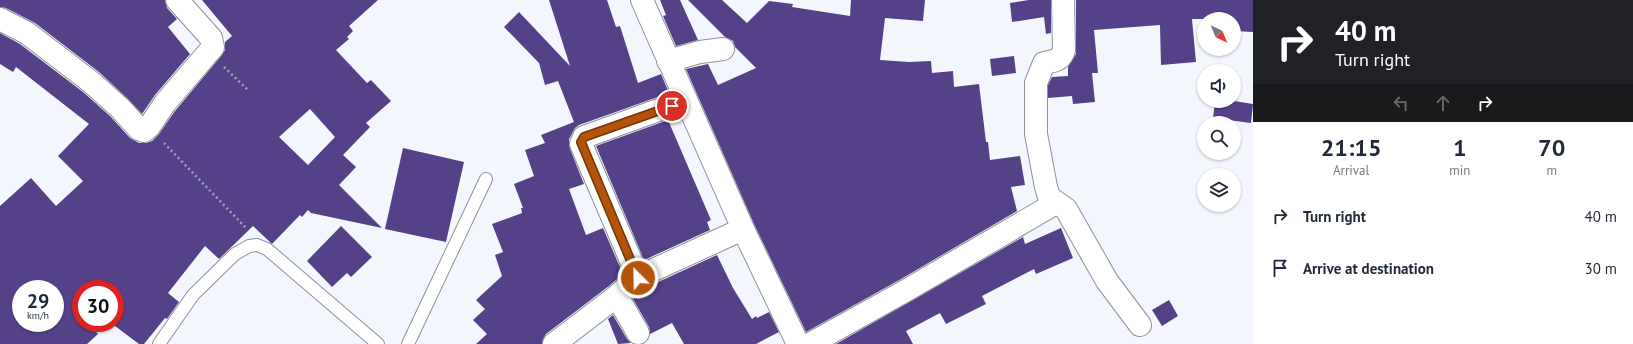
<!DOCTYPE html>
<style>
:root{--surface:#fff;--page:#f2f2f3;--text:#1f2937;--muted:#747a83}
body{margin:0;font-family:"PT Sans",sans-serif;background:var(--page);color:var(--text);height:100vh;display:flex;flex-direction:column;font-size:15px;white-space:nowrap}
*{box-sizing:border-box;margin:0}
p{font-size:13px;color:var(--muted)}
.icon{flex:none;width:22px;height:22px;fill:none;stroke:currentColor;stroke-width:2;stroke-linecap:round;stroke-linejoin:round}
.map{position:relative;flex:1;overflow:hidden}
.side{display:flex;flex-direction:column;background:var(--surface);width:380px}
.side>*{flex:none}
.guide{background:#202124;color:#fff;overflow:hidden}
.needle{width:26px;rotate:136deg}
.controls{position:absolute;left:1197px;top:12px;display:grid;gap:8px}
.controls a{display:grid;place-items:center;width:44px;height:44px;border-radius:50%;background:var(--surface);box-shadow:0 1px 3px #0004;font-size:20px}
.speed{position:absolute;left:12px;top:280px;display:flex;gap:8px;font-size:20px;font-weight:700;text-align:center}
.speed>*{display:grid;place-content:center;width:52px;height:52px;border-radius:50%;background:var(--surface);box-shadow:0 1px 3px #0004;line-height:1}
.speed small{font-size:10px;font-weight:400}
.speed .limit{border:6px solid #d22;background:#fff;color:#111}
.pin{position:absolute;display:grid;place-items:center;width:34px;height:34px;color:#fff;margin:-17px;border:2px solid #fff;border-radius:50%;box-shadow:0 1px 4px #0007}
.me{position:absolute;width:44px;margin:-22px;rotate:337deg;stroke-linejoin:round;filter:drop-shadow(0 0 3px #0008)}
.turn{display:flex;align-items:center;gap:14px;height:84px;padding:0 16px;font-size:18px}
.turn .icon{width:52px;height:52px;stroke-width:2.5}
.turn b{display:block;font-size:28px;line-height:34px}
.lanes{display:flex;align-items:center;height:38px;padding:0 16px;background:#0003;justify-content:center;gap:20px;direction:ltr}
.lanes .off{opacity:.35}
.eta{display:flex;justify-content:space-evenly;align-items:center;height:68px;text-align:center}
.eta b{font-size:24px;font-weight:700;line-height:28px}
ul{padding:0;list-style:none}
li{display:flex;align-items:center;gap:12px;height:52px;padding:0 16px}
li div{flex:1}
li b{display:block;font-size:15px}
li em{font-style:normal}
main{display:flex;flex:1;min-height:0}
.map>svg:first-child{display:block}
</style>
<main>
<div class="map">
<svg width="1253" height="344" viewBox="0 0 1253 344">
<rect width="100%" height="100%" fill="#f3f6fd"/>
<g fill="#544188" fill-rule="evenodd">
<path d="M 0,0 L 165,0 L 167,8 L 177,19 L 168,27 L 190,54 L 155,95 L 142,114 L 128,99 L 99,72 L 35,23 L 6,8 L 0,7 Z"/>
<path d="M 202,0 L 378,0 L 349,26 L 353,31 L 347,37 L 349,39 L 336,50 L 367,83 L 371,80 L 391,101 L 366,123 L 370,127 L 343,155 L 356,167 L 339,185 L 382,228 L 311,213 L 308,210 L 302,217 L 300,215 L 272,244 L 253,226 L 219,259 L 205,246 L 168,293 L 179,302 L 167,319 L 165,318 L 144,344 L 139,344 L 115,326 L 115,289 L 81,289 L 81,323 L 88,323 L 98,334 L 87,344 L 0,344 L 0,206 L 31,178 L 56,206 L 83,181 L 58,156 L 89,124 L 16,67 L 13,72 L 0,64 L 0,33 L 20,44 L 83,92 L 111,117 L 130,138 L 139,143 L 146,143 L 152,141 L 159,134 L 175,111 L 222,55 L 225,50 L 225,42 L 232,36 ZM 310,109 L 335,137 L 308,165 L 279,137 ZM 21,289 L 55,289 L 55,323 L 21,323 Z"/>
<path d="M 549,0 L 607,0 L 616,27 L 620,26 L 638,83 L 661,74 L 669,93 L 579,125 L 575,128 L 569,139 L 570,149 L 584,184 L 569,189 L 586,235 L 603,228 L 623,274 L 609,286 L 546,334 L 543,339 L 542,344 L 476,344 L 487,334 L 473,320 L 485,309 L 476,300 L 502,276 L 495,255 L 503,252 L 492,224 L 522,213 L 521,208 L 523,208 L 514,184 L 534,176 L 525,150 L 545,143 L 541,135 L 574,122 L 558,81 L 545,85 L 539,63 L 504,27 L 519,12 L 570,66 Z"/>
<path d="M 660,0 L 680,0 L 698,40 L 676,46 L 663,16 L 666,15 Z"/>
<path d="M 688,0 L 722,0 L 747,23 L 769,1 L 793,4 L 792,7 L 850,16 L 851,0 L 925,0 L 923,21 L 885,18 L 880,60 L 909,62 L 931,61 L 932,73 L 953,71 L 954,87 L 979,84 L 986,142 L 988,142 L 990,160 L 1020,156 L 1025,185 L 1011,187 L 1017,211 L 901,279 L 806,332 L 754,224 L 686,69 L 708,64 L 718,85 L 756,68 L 735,47 L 733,41 L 725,37 Z"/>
<path d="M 1029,0 L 1051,0 L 1051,33 L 1046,34 L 1044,17 L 1012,22 L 1010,3 Z"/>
<path d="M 1076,0 L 1253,0 L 1253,32 L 1234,31 L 1234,19 L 1192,19 L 1196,62 L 1161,65 L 1160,25 L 1094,30 L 1098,73 L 1092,73 L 1095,102 L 1073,104 L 1072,96 L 1048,98 L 1048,85 L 1052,77 L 1068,76 L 1068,67 L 1076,54 Z"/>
<path d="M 1014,56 L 1016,73 L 992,76 L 990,59 Z"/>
<path d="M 1215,101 L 1234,101 L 1253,104 L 1251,123 L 1213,118 Z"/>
<path d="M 668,120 L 711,220 L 707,222 L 710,230 L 644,260 L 596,146 Z"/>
<path d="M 403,148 L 464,162 L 446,242 L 385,229 Z"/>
<path d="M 341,226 L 372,257 L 351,277 L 347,273 L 332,287 L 307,261 Z"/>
<path d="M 1061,228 L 1073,258 L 1036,274 L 1034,269 L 982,296 L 986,304 L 946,324 L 940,313 L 906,331 L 913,344 L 836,344 L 1023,237 L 1025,244 Z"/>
<path d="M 717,255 L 733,288 L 752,319 L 756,316 L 757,318 L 769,312 L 779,332 L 756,344 L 684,344 L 672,323 L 650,334 L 649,327 L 633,299 L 645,288 Z"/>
<path d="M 1169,300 L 1178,316 L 1162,326 L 1152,310 Z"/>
<path d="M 613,315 L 627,339 L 631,343 L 618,344 L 608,319 Z"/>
</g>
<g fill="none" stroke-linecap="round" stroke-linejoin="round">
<g stroke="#8d9199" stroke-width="14">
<g id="service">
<path d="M 159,344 L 193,295 L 235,254 L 249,246 L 257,245 L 267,249 L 378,344"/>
<path d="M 408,344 L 486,179"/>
</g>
</g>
<g stroke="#8d9199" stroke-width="24">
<g id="minor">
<path d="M 642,0 L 743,229 L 798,344"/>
<path d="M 1063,0 L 1064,50 C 1061,61 1053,61 1044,63 L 1036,83 L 1036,134 L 1046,187 L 1049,197 L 1066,209 L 1107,281 L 1140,325"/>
<path d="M 0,19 L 27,33 L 91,82 L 120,108 L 139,129 L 144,131 L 149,127 L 165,103 L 213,47 L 211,38 L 177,0"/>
<path d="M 668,61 L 700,52 L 723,49"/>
<path d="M 638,277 L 743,229"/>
<path d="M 617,296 L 638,333"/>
<path d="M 554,344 L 617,296 L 638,277 L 581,144 L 584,137 L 686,100"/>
<path d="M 810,344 L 907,290 L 1056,203"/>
</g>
</g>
<g stroke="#a2a4aa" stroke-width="2.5" stroke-dasharray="2 3" stroke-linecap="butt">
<path d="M 224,67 L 248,90"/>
<path d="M 164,143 L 247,229"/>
</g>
<use href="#service" stroke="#fff" stroke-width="12"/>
<use href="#minor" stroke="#fff" stroke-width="22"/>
</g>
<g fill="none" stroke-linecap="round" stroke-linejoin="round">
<g stroke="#753606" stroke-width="10">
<path id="route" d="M 638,278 L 581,142 L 584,137 L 672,106"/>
</g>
<use href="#route" stroke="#b45309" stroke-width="7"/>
</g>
</svg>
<div class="controls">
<a><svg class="needle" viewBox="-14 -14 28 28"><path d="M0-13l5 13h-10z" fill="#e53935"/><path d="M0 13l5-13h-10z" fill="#747a83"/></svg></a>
<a><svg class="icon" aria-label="sound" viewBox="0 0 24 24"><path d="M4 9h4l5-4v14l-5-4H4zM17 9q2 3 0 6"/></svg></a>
<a><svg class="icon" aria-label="search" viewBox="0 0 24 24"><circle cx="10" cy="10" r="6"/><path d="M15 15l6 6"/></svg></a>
<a><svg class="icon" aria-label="layers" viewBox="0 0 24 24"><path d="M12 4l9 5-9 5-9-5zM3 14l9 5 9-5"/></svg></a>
</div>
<div class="speed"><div>29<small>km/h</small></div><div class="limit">30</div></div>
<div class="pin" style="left:672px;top:106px;background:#d93025"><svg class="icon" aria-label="arrive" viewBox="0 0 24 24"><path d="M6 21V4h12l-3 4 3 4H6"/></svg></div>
<svg class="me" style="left:638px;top:278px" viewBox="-20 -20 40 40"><circle r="17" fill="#b45309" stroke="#fff" stroke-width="3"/><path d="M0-11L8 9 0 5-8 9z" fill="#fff"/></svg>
</div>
<section class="side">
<div class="guide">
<div class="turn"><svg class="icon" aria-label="right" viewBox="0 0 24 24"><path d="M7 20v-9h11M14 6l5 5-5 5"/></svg><div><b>40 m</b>Turn right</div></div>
<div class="lanes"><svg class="icon off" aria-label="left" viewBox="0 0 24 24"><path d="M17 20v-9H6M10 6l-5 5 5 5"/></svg><svg class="icon off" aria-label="ahead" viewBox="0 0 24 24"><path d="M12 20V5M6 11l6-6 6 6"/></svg><svg class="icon" aria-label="right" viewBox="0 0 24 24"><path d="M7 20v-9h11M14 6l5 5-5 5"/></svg></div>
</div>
<div class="eta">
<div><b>21:15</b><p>Arrival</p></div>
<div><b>1</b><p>min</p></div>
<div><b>70</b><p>m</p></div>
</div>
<ul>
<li><svg class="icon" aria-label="right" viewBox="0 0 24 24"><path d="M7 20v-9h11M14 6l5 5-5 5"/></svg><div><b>Turn right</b></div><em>40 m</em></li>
<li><svg class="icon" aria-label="arrive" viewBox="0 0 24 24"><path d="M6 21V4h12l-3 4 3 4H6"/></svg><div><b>Arrive at destination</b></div><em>30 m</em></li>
</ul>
</section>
</main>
